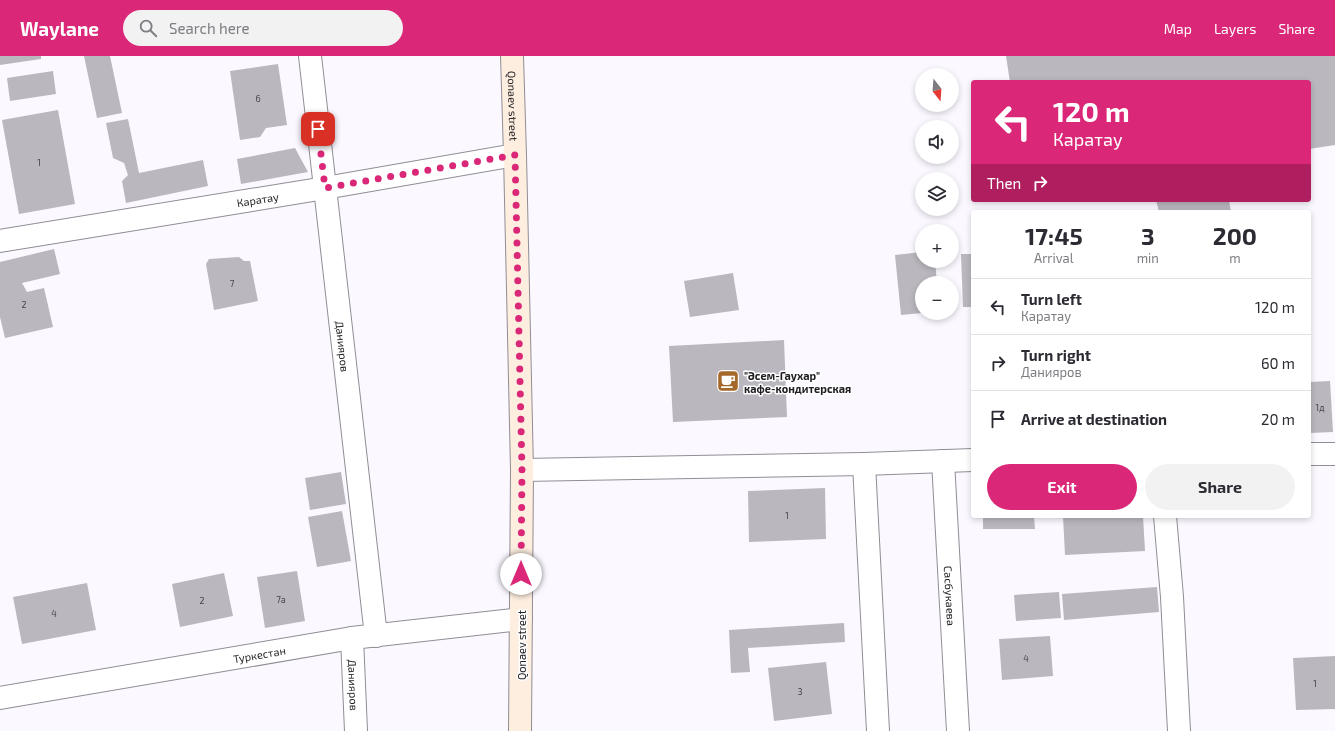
<!DOCTYPE html>
<meta charset="utf-8">
<style>
:root{--surface:#fff;--page:#f2f2f3;--text:#2b2b33;--muted:#7c7c81;--line:#e1e1e2;--accent:#db2777}
body{margin:0;font-family:"Exo 2",sans-serif;background:var(--page);color:var(--text);height:100vh;display:flex;flex-direction:column;font-size:15px;white-space:nowrap}
*{box-sizing:border-box;margin:0}
p{font-size:13px;color:var(--muted)}
.icon{flex:none;width:22px;height:22px;fill:none;stroke:currentColor;stroke-width:2;stroke-linecap:round;stroke-linejoin:round}
.map{position:relative;flex:1;overflow:hidden}
.details{position:absolute;left:971px;top:154px;width:340px;height:308px;display:flex;flex-direction:column;background:var(--surface);border-radius:4px;box-shadow:0 2px 6px #0003}
.details>*{flex:none}
.hud{position:absolute;left:971px;top:24px;width:340px;height:122px;border-radius:4px;box-shadow:0 2px 6px #0003;background:#db2777;color:#fff;overflow:hidden}
.needle{width:26px;rotate:163deg}
.tools{position:absolute;left:915px;top:12px;display:grid;gap:8px}
.tools a{display:grid;place-items:center;width:44px;height:44px;border-radius:50%;background:var(--surface);box-shadow:0 2px 6px #0003;font-size:20px}
.pin{position:absolute;display:grid;place-items:center;width:34px;height:34px;color:#fff;margin:-17px;border-radius:8px;box-shadow:0 2px 6px #0006}
.me{position:absolute;width:44px;margin:-22px;rotate:0deg;stroke-linejoin:round;filter:drop-shadow(0 0 3px #0008)}
.turn{display:flex;align-items:center;gap:14px;height:84px;padding:0 16px;font-size:18px}
.turn .icon{width:52px;height:52px;stroke-width:2.5}
.turn b{display:block;font-size:28px;line-height:34px}
.then{display:flex;align-items:center;height:38px;padding:0 16px;background:#0003;gap:8px;font-size:15px}
.eta{display:flex;justify-content:space-evenly;align-items:center;height:68px;text-align:center}
.eta b{font-size:24px;font-weight:700;line-height:28px}
.primary-button{display:flex;gap:8px;margin-top:auto;padding:8px 16px}
.primary-button a{flex:1;height:46px;border-radius:24px;background:var(--accent);color:#fff;font-size:16px;font-weight:700;line-height:46px;text-align:center}
.primary-button a+a{background:var(--page);color:var(--text)}
ul{padding:0;list-style:none}
li{display:flex;align-items:center;gap:12px;height:56px;padding:0 16px;border-top:1px solid var(--line)}
li div{flex:1}
li b{display:block;font-size:15px}
li em{font-style:normal}
header{display:flex;align-items:center;gap:24px;box-sizing:border-box;height:56px;padding:0 20px;background:var(--accent);color:#fff}
header strong{font-size:19px}
nav{display:flex;gap:22px;margin-inline-start:auto;font-size:14px}
.search{width:280px;height:36px;background:var(--page);display:flex;align-items:center;gap:10px;box-sizing:border-box;padding:0 14px;border-radius:22px;color:var(--muted);font-size:15px}
.map>svg:first-child{display:block}
</style>
<header>
<strong>Waylane</strong>
<div class="search"><svg class="icon" aria-label="search" viewBox="0 0 24 24"><circle cx="10" cy="10" r="6"/><path d="M15 15l6 6"/></svg>Search here</div>
<nav><a>Map</a><a>Layers</a><a>Share</a></nav>
</header>
<div class="map">
<svg width="1335" height="675" viewBox="0 0 1335 675">
<rect width="100%" height="100%" fill="#fbf9ff"/>
<g fill="#bab7bf">
<path d="M 0,0 L 41,0 L 41,3 L 0,9 Z"/>
<path d="M 84,0 L 110,0 L 122,57 L 97,62 Z"/>
<path d="M 1006,0 L 1335,0 L 1335,89 L 1309,93 L 1309,26 L 1010,26 Z"/>
<path d="M 278,8 L 287,69 L 266,72 L 260,81 L 240,84 L 230,15 Z"/>
<path d="M 53,15 L 56,38 L 10,45 L 7,22 Z"/>
<path d="M 58,54 L 75,148 L 19,158 L 2,64 Z"/>
<path d="M 128,63 L 139,117 L 203,104 L 208,130 L 126,147 L 122,125 L 128,119 L 124,107 L 113,102 L 106,67 Z"/>
<path d="M 295,92 L 308,116 L 241,128 L 237,103 Z"/>
<path d="M 1156,144 L 1229,144 L 1231,156 L 1159,156 Z"/>
<path d="M 54,193 L 60,218 L 22,227 L 27,236 L 44,232 L 53,271 L 5,282 L 0,261 L 0,206 Z"/>
<path d="M 922,196 L 922,205 L 935,205 L 937,227 L 922,227 L 922,257 L 901,259 L 895,199 Z"/>
<path d="M 961,198 L 973,198 L 973,251 L 963,251 Z"/>
<path d="M 239,201 L 244,205 L 250,205 L 258,245 L 214,254 L 206,208 L 209,203 Z"/>
<path d="M 733,217 L 739,254 L 690,261 L 684,225 Z"/>
<path d="M 784,284 L 787,361 L 673,366 L 669,290 Z"/>
<path d="M 1330,325 L 1333,376 L 1309,377 L 1309,326 Z"/>
<path d="M 341,416 L 346,448 L 310,454 L 305,422 Z"/>
<path d="M 825,432 L 826,483 L 749,486 L 748,435 Z"/>
<path d="M 342,455 L 351,505 L 317,511 L 308,461 Z"/>
<path d="M 983,460 L 1034,460 L 1035,473 L 983,473 Z"/>
<path d="M 1063,460 L 1143,460 L 1145,495 L 1065,499 Z"/>
<path d="M 297,515 L 305,565 L 265,572 L 257,521 Z"/>
<path d="M 224,517 L 233,560 L 180,571 L 172,528 Z"/>
<path d="M 87,527 L 96,574 L 22,588 L 13,541 Z"/>
<path d="M 1157,531 L 1159,556 L 1064,564 L 1062,538 Z"/>
<path d="M 1059,536 L 1061,562 L 1016,565 L 1014,539 Z"/>
<path d="M 844,567 L 845,586 L 748,592 L 750,616 L 731,617 L 729,574 Z"/>
<path d="M 1050,580 L 1053,620 L 1002,624 L 999,583 Z"/>
<path d="M 1335,600 L 1335,653 L 1296,654 L 1293,602 Z"/>
<path d="M 826,606 L 832,658 L 774,665 L 768,612 Z"/>
</g>
<g fill="none" stroke-linecap="round" stroke-linejoin="round">
<g stroke="#908d95" stroke-width="24">
<g id="street">
<path id="s1" d="M 310,0 L 376,580"/>
<path id="s2" d="M 0,185 L 325,132 L 515,99"/>
<path d="M 1309,398 L 1335,398"/>
<path id="s3" d="M 943,405 L 958,675"/>
<path d="M 864,408 L 878,675"/>
<path d="M 522,414 L 864,408 L 973,404"/>
<path d="M 1165,460 L 1172,541 L 1179,675"/>
<path id="s4" d="M 352,582 L 356,675"/>
<path id="s5" d="M 0,642 L 352,582 L 521,563"/>
</g>
</g>
<g stroke="#908d95" stroke-width="24">
<g id="secondary">
<path id="s6" d="M 512,0 L 515,99 L 522,414 L 520,675"/>
</g>
</g>
<use href="#street" stroke="#fff" stroke-width="22"/>
<use href="#secondary" stroke="#fdeedf" stroke-width="22"/>
</g>
<g fill="none" stroke-linecap="round" stroke-linejoin="round">
<path stroke="#db2777" stroke-width="7" stroke-dasharray="0 12.6" d="M 318,73 L 325,132 L 515,99 L 522,414 L 521,518"/>
</g>
<defs>
<g id="cafe-square" transform="scale(1.15)"><rect x="-9" y="-9" width="18" height="18" rx="4" fill="#a4692a" stroke="#fff"/><path d="M-5.5-4.5H6V0H3Q3 3.5 0 3.5H-2.5Q-5.5 3.5-5.5 0ZM3-3.2v2h1.7v-2ZM-6 4.5H4V6H-6Z" fill="#fff"/></g>
</defs>
<g fill-rule="evenodd">
<use href="#cafe-square" x="728" y="325"/>
</g>
<g text-anchor="middle" dominant-baseline="central" stroke-width="3" stroke-linejoin="round" paint-order="stroke">
<g font-size="9" fill="#464448">
<text x="258" y="42">6</text>
<text x="39" y="106">1</text>
<text x="232" y="227">7</text>
<text x="24" y="248">2</text>
<text x="1320" y="351">1д</text>
<text x="787" y="459">1</text>
<text x="281" y="543">7а</text>
<text x="202" y="544">2</text>
<text x="54" y="557">4</text>
<text x="1026" y="602">4</text>
<text x="1315" y="627">1</text>
<text x="800" y="635">3</text>
</g>
<g font-size="11" fill="#1f1e21" stroke="#fff">
<text stroke="none"><textPath href="#s6" startOffset="50">Qonaev street</textPath></text>
<text stroke="none"><textPath href="#s2" startOffset="261">Каратау</textPath></text>
<text stroke="none"><textPath href="#s1" startOffset="292">Данияров</textPath></text>
<text stroke="none"><textPath href="#s3" startOffset="135">Сасбукаева</textPath></text>
<text transform="translate(521 589) rotate(-90)">Qonaev street</text>
<text stroke="none"><textPath href="#s5" startOffset="263">Туркестан</textPath></text>
<text stroke="none"><textPath href="#s4" startOffset="47">Данияров</textPath></text>
</g>
<g font-size="11" font-weight="bold" fill="#1f1e21" stroke="#fff" text-anchor="start">
<text x="744" y="319">"Әсем-Гаухар"<tspan x="744" dy="13">кафе-кондитерская</tspan></text>
</g>
</g>
</svg>
<div class="tools">
<a><svg class="needle" viewBox="-14 -14 28 28"><path d="M0-13l5 13h-10z" fill="#e53935"/><path d="M0 13l5-13h-10z" fill="#7c7c81"/></svg></a>
<a><svg class="icon" aria-label="sound" viewBox="0 0 24 24"><path d="M4 9h4l5-4v14l-5-4H4zM17 9q2 3 0 6"/></svg></a>
<a><svg class="icon" aria-label="layers" viewBox="0 0 24 24"><path d="M12 4l9 5-9 5-9-5zM3 14l9 5 9-5"/></svg></a>
<a>+</a>
<a>−</a>
</div>
<div class="pin" style="left:318px;top:73px;background:#d93025"><svg class="icon" aria-label="arrive" viewBox="0 0 24 24"><path d="M6 21V4h12l-3 4 3 4H6"/></svg></div>
<svg class="me" style="left:521px;top:518px" viewBox="-20 -20 40 40"><circle r="19" fill="#fff"/><path d="M0-13L10 11 0 6-10 11z" fill="#db2777"/></svg>
<div class="hud">
<div class="turn"><svg class="icon" aria-label="left" viewBox="0 0 24 24"><path d="M17 20v-9H6M10 6l-5 5 5 5"/></svg><div><b>120 m</b>Каратау</div></div>
<div class="then">Then<svg class="icon" aria-label="right" viewBox="0 0 24 24"><path d="M7 20v-9h11M14 6l5 5-5 5"/></svg></div>
</div>
<section class="details">
<div class="eta">
<div><b>17:45</b><p>Arrival</p></div>
<div><b>3</b><p>min</p></div>
<div><b>200</b><p>m</p></div>
</div>
<ul>
<li><svg class="icon" aria-label="left" viewBox="0 0 24 24"><path d="M17 20v-9H6M10 6l-5 5 5 5"/></svg><div><b>Turn left</b><p>Каратау</p></div><em>120 m</em></li>
<li><svg class="icon" aria-label="right" viewBox="0 0 24 24"><path d="M7 20v-9h11M14 6l5 5-5 5"/></svg><div><b>Turn right</b><p>Данияров</p></div><em>60 m</em></li>
<li><svg class="icon" aria-label="arrive" viewBox="0 0 24 24"><path d="M6 21V4h12l-3 4 3 4H6"/></svg><div><b>Arrive at destination</b></div><em>20 m</em></li>
</ul>
<div class="primary-button"><a>Exit</a><a>Share</a></div>
</section>
</div>
